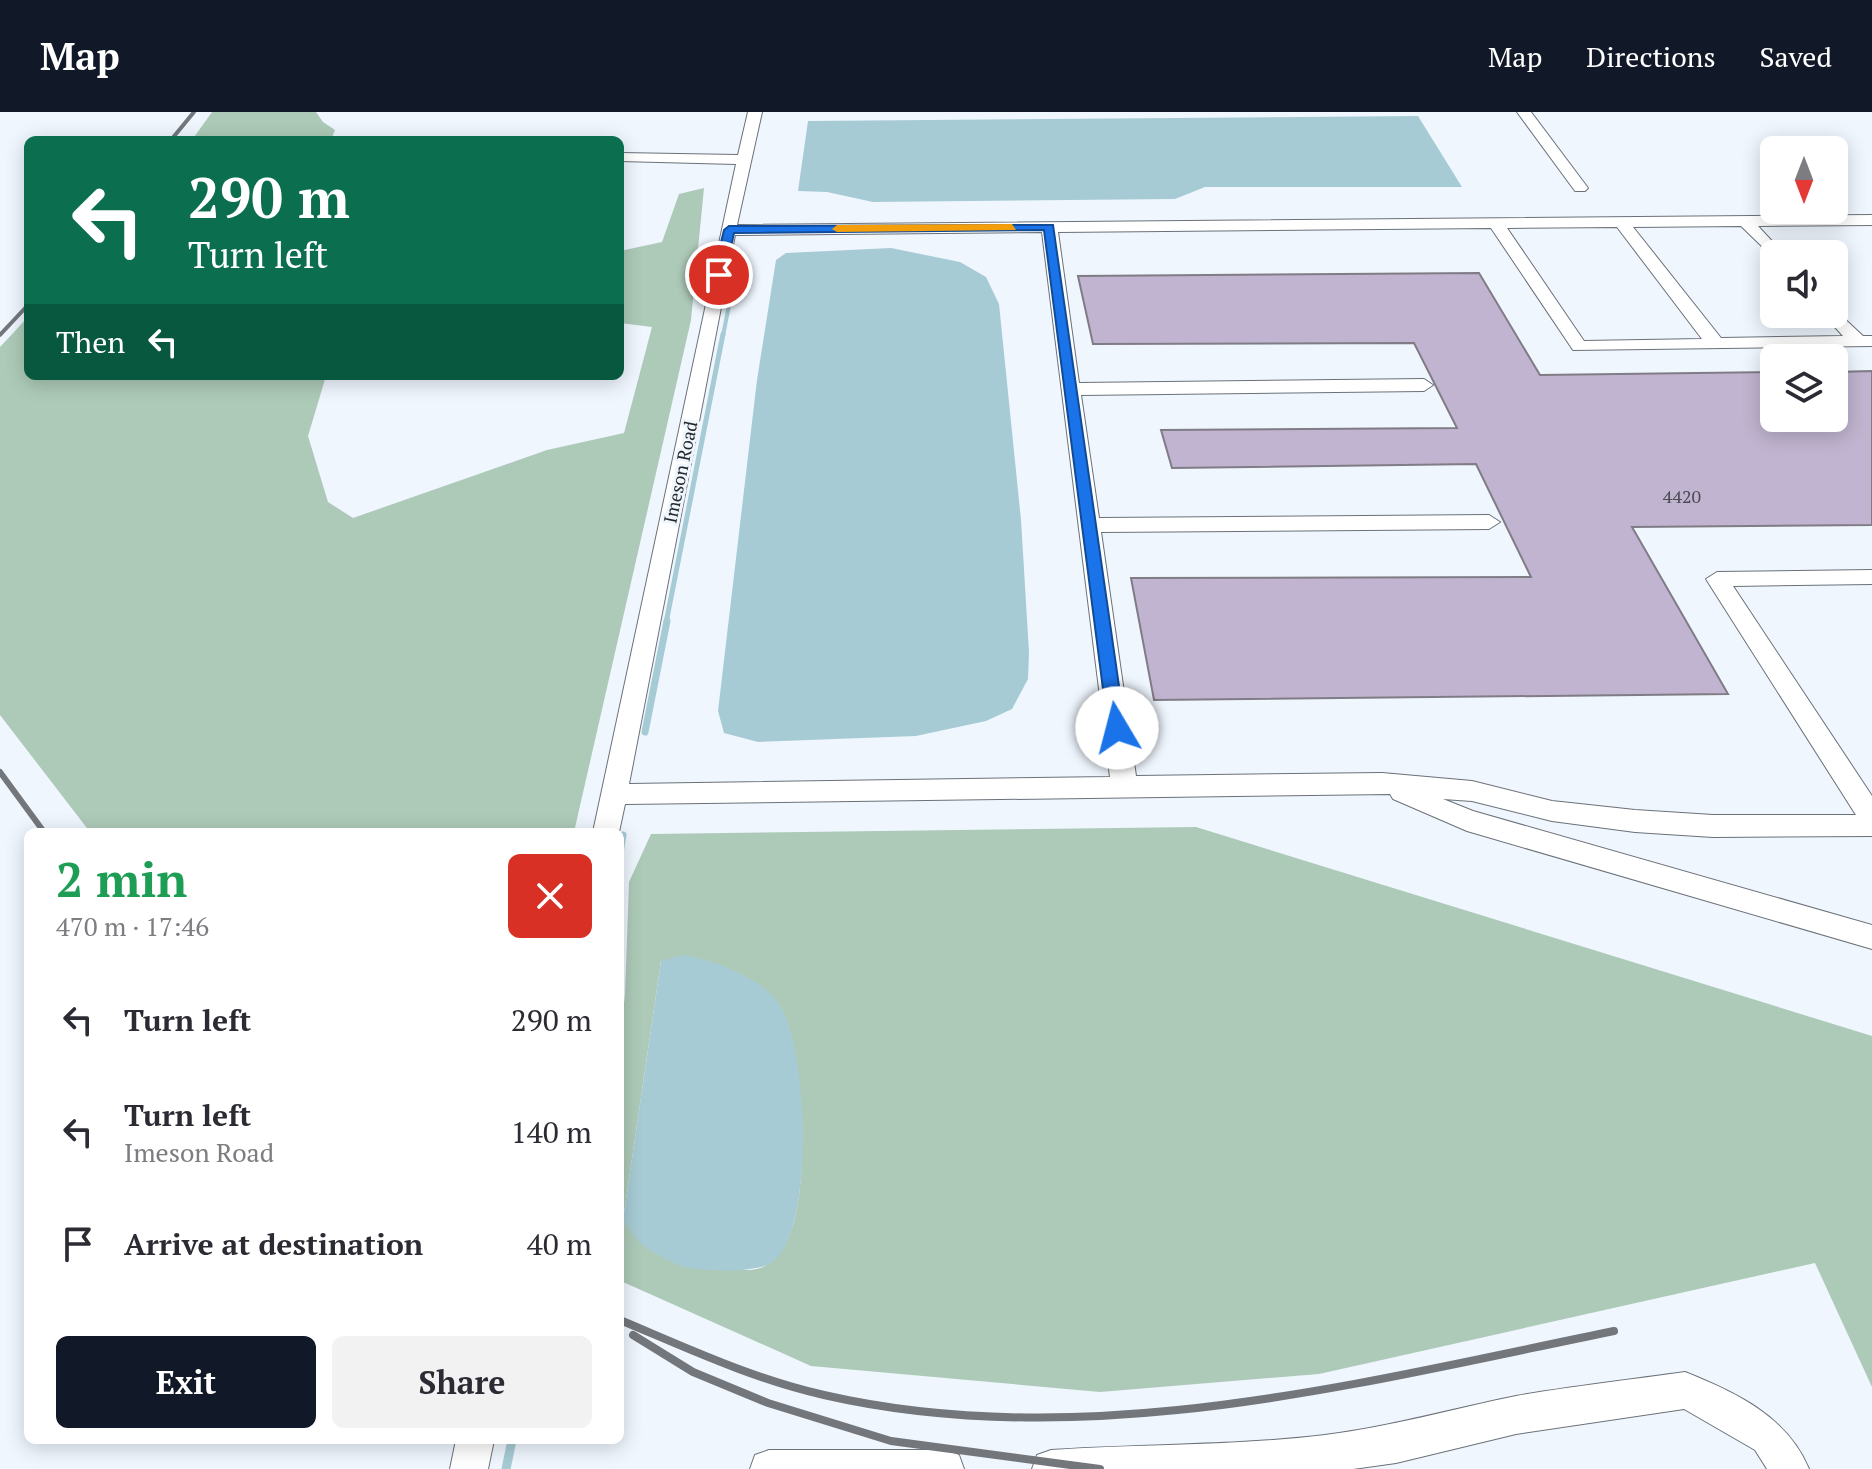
<!DOCTYPE html>
<meta charset="utf-8">
<style>
:root{--surface:#fff;--page:#f2f2f3;--text:#2b2b33;--muted:#7c7c81;--accent:#111827}
body{margin:0;font-family:"PT Serif",serif;background:var(--page);color:var(--text);height:100vh;display:flex;flex-direction:column;font-size:30px;white-space:nowrap}
*{box-sizing:border-box;margin:0}
p{font-size:26px;color:var(--muted)}
.icon{flex:none;width:44px;height:44px;fill:none;stroke:currentColor;stroke-width:2;stroke-linecap:round;stroke-linejoin:round}
.map{position:relative;flex:1;overflow:hidden}
.drawer{position:absolute;left:24px;top:716px;width:600px;height:616px;display:flex;flex-direction:column;background:var(--surface);border-radius:12px;box-shadow:0 4px 20px #0003}
.drawer>*{flex:none}
.banner{position:absolute;left:24px;top:24px;width:600px;height:244px;border-radius:12px;box-shadow:0 4px 20px #0003;background:#0b6e4f;color:#fff;overflow:hidden}
.needle{width:52px;rotate:180deg}
.buttons{position:absolute;left:1760px;top:24px;display:grid;gap:16px}
.buttons a{display:grid;place-items:center;width:88px;height:88px;border-radius:12px;background:var(--surface);box-shadow:0 4px 20px #0003;font-size:40px}
.pin{position:absolute;display:grid;place-items:center;width:68px;height:68px;color:#fff;margin:-34px;border:4px solid #fff;border-radius:50%;box-shadow:0 2px 8px #0007}
.me{position:absolute;width:88px;margin:-44px;rotate:352deg;stroke-linejoin:round;filter:drop-shadow(0 0 6px #0008)}
.turn{display:flex;align-items:center;gap:28px;height:168px;padding:0 32px;font-size:36px}
.turn .icon{width:104px;height:104px;stroke-width:2.5}
.turn b{display:block;font-size:56px;line-height:68px}
.then{display:flex;align-items:center;height:76px;padding:0 32px;background:#0003;gap:16px;font-size:30px}
.round{display:grid;place-items:center;flex:none;width:84px;height:84px;border-radius:12px;background:var(--page)}
.headline{display:flex;align-items:center;justify-content:space-between;height:136px;padding:0 32px}
h1{font-size:48px;font-weight:600;line-height:60px;color:#1e9e55}
.button{display:flex;gap:16px;margin-top:auto;padding:16px 32px}
.button a{flex:1;height:92px;border-radius:12px;background:var(--accent);color:#fff;font-size:32px;font-weight:600;line-height:92px;text-align:center}
.button a+a{background:var(--page);color:var(--text)}
ul{padding:0;list-style:none}
li{display:flex;align-items:center;gap:24px;height:112px;padding:0 32px}
li div{flex:1}
li b{display:block;font-size:30px}
li em{font-style:normal}
header{display:flex;align-items:center;gap:48px;box-sizing:border-box;height:112px;padding:0 40px;background:var(--accent);color:#fff}
header strong{font-size:38px}
nav{display:flex;gap:44px;margin-inline-start:auto;font-size:28px}
.map>svg:first-child{display:block}
</style>
<header>
<strong>Map</strong>
<nav><a>Map</a><a>Directions</a><a>Saved</a></nav>
</header>
<div class="map">
<svg width="1872" height="1357" viewBox="0 0 1872 1357">
<rect width="100%" height="100%" fill="#eff6fe"/>
<g fill="#adcab8" fill-rule="evenodd">
<path d="M 212,0 L 316,0 L 323,10 L 335,18 L 331,28 L 192,28 Z"/>
<path d="M 704,76 L 691,208 L 574,720 L 90,720 L 0,603 L 0,235 L 28,205 L 28,264 L 326,264 L 308,324 L 328,390 L 353,406 L 547,338 L 624,321 L 652,215 L 620,211 L 620,139 L 662,130 L 679,82 Z"/>
<path d="M 1196,715 L 1872,924 L 1872,1275 L 1815,1151 L 1319,1262 L 1100,1280 L 811,1254 L 623,1170 L 620,926 L 625,883 L 629,770 L 651,722 ZM 661,849 L 802,999 C 802,1040 808,1157 748,1158 C 733,1158 644,1117 623,1108 Z"/>
</g>
<g fill="#a7cbd4">
<path d="M 1418,4 L 1462,75 L 1205,75 L 1175,87 L 873,90 L 827,80 L 798,79 L 808,9 Z"/>
<path d="M 891,136 L 960,150 L 986,165 L 999,192 L 1021,408 L 1029,540 L 1028,567 L 1012,597 L 986,609 L 916,624 L 758,630 L 724,621 L 718,599 L 757,268 L 776,148 L 786,141 Z"/>
<path d="M 684,843 C 715,849 761,865 779,892 C 808,934 815,1115 774,1149 C 758,1162 704,1159 684,1155 C 673,1152 657,1142 646,1136 C 637,1130 630,1117 623,1108 L 661,849 Z"/>
</g>
<g fill="none" stroke-linecap="round" stroke-linejoin="round">
<path stroke="#a7cbd4" stroke-width="4" d="M 723,224 L 738,146"/>
<path stroke="#a7cbd4" stroke-width="5" d="M 666,511 L 723,222"/>
<g stroke="#a7cbd4" stroke-width="7">
<path d="M 645,620 L 667,509"/>
<path d="M 620,741 L 623,723"/>
</g>
<path stroke="#a7cbd4" stroke-width="9" d="M 506,1357 L 512,1328"/>
</g>
<path fill="#c0b4d0" stroke="#807c85" stroke-width="2" d="M 1479,161 L 1540,263 L 1774,260 L 1774,306 L 1834,306 L 1834,260 L 1872,259 L 1872,413 L 1632,415 L 1728,582 L 1154,588 L 1131,466 L 1531,465 L 1476,352 L 1172,356 L 1161,318 L 1457,316 L 1414,231 L 1093,232 L 1078,164 Z"/>
<g fill="none" stroke-linecap="round" stroke-linejoin="round">
<g stroke="#6b7178" stroke-width="2">
<g id="minor">
<path d="M 748,0 L 762,0 L 737,113 L 1872,103 L 1872,113 L 1758,114 L 1784,142 L 1774,142 L 1774,146 L 1741,114 L 1633,115 L 1721,226 L 1843,224 L 1823,202 L 1834,202 L 1834,197 L 1863,224 L 1872,224 L 1872,234 L 1573,238 L 1491,116 L 1058,120 L 1079,271 L 1424,267 L 1433,273 L 1424,279 L 1081,283 L 1099,406 L 1489,403 L 1500,410 L 1489,417 L 1101,420 L 1136,664 L 1382,661 L 1472,669 L 1552,689 L 1635,698 L 1713,703 L 1856,703 L 1706,467 L 1717,460 L 1872,458 L 1872,472 L 1733,474 L 1872,684 L 1872,724 L 1713,725 L 1635,720 L 1552,709 L 1472,689 L 1443,687 L 1473,699 L 1872,813 L 1872,837 L 1467,719 L 1393,687 L 1390,682 L 625,692 L 619,720 L 593,720 L 736,52 L 620,49 L 620,41 L 738,43 ZM 1617,115 L 1702,227 L 1584,229 L 1507,116 ZM 1042,120 L 1110,665 L 629,672 L 735,123 Z"/>
<path d="M 1517,0 L 1531,0 L 1588,76 L 1585,79 L 1575,79 Z"/>
<path d="M 1685,1260 C 1735,1280 1787,1304 1809,1357 L 1767,1357 L 1755,1338 L 1684,1297 L 1516,1322 L 1396,1351 L 1353,1357 L 1032,1357 L 1037,1343 L 1051,1338 C 1142,1332 1234,1334 1325,1323 C 1390,1315 1452,1297 1516,1284 C 1572,1274 1629,1268 1685,1260 Z"/>
<path d="M 456,1328 L 494,1328 L 488,1357 L 450,1357 Z"/>
<path d="M 769,1338 L 945,1338 L 959,1343 L 964,1357 L 750,1357 L 755,1343 Z"/>
</g>
</g>
<use href="#minor" fill="#fff" fill-rule="evenodd"/>
<g stroke="#73777c" stroke-width="4">
<path d="M 171,28 L 194,0"/>
<path d="M 0,223 L 28,193"/>
</g>
<path stroke="#73777c" stroke-width="6" d="M 0,660 L 44,720"/>
<g stroke="#73777c" stroke-width="8">
<path d="M 620,1208 C 687,1236 753,1267 824,1283 C 1085,1343 1359,1271 1614,1219"/>
<path d="M 633,1223 L 693,1260 L 768,1291 L 891,1329 L 1100,1357"/>
</g>
</g>
<path fill="#1a73e8" stroke="#114b97" stroke-width="2" d="M 1053,113 L 1125,616 L 1117,622 L 1108,616 L 1044,118 L 734,121 L 725,163 L 719,167 L 713,163 L 724,118 L 729,114 Z"/>
<path fill="#f59e0b" d="M 1012,112 L 1016,118 L 837,120 L 832,117 L 837,113 Z"/>
<g text-anchor="middle" dominant-baseline="central" stroke-width="6" stroke-linejoin="round" paint-order="stroke">
<g font-size="18" fill="#26292c" stroke="#eff6fe">
<text transform="translate(680 360) rotate(-78)">Imeson Road</text>
</g>
<g font-size="18" fill="#4c4c55">
<text x="1682" y="384">4420</text>
</g>
</g>
</svg>
<div class="buttons">
<a><svg class="needle" viewBox="-14 -14 28 28"><path d="M0-13l5 13h-10z" fill="#e53935"/><path d="M0 13l5-13h-10z" fill="#7c7c81"/></svg></a>
<a><svg class="icon" aria-label="sound" viewBox="0 0 24 24"><path d="M4 9h4l5-4v14l-5-4H4zM17 9q2 3 0 6"/></svg></a>
<a><svg class="icon" aria-label="layers" viewBox="0 0 24 24"><path d="M12 4l9 5-9 5-9-5zM3 14l9 5 9-5"/></svg></a>
</div>
<div class="pin" style="left:719px;top:163px;background:#d93025"><svg class="icon" aria-label="arrive" viewBox="0 0 24 24"><path d="M6 21V4h12l-3 4 3 4H6"/></svg></div>
<svg class="me" style="left:1117px;top:616px" viewBox="-20 -20 40 40"><circle r="19" fill="#fff"/><path d="M0-13L10 11 0 6-10 11z" fill="#1a73e8"/></svg>
<div class="banner">
<div class="turn"><svg class="icon" aria-label="left" viewBox="0 0 24 24"><path d="M17 20v-9H6M10 6l-5 5 5 5"/></svg><div><b>290 m</b>Turn left</div></div>
<div class="then">Then<svg class="icon" aria-label="left" viewBox="0 0 24 24"><path d="M17 20v-9H6M10 6l-5 5 5 5"/></svg></div>
</div>
<section class="drawer">
<div class="headline"><div><h1>2 min</h1><p>470 m · 17:46</p></div><a class="round" style="background:#d93025;color:#fff"><svg class="icon" aria-label="close" viewBox="0 0 24 24"><path d="M6 6l12 12M18 6L6 18"/></svg></a></div>
<ul>
<li><svg class="icon" aria-label="left" viewBox="0 0 24 24"><path d="M17 20v-9H6M10 6l-5 5 5 5"/></svg><div><b>Turn left</b></div><em>290 m</em></li>
<li><svg class="icon" aria-label="left" viewBox="0 0 24 24"><path d="M17 20v-9H6M10 6l-5 5 5 5"/></svg><div><b>Turn left</b><p>Imeson Road</p></div><em>140 m</em></li>
<li><svg class="icon" aria-label="arrive" viewBox="0 0 24 24"><path d="M6 21V4h12l-3 4 3 4H6"/></svg><div><b>Arrive at destination</b></div><em>40 m</em></li>
</ul>
<div class="button"><a>Exit</a><a>Share</a></div>
</section>
</div>
